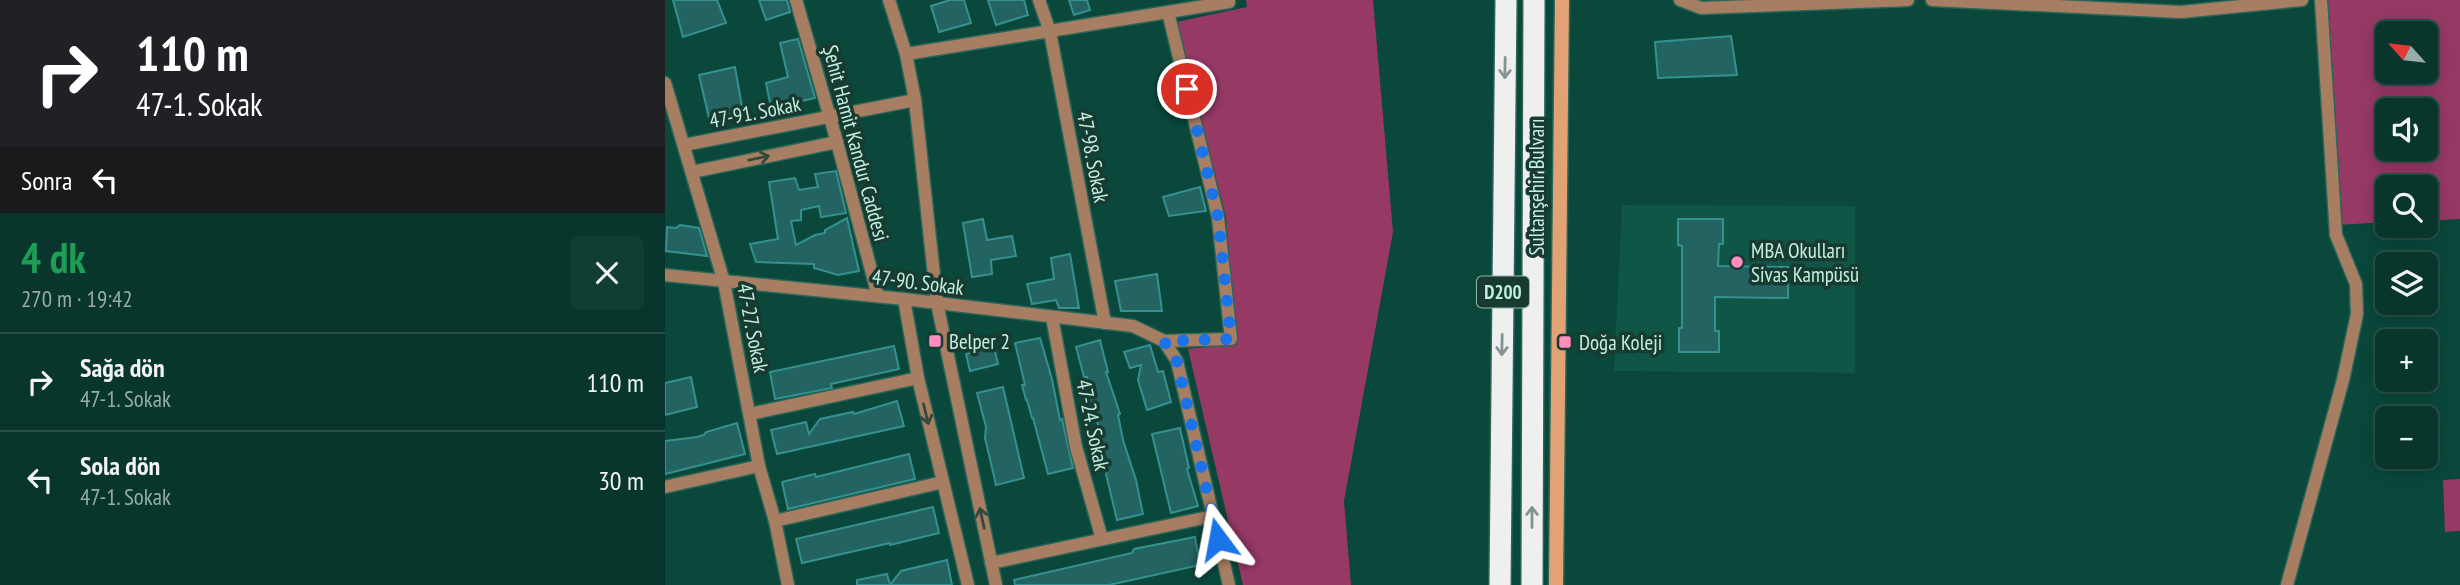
<!DOCTYPE html>
<html lang="tr">
<meta charset="utf-8">
<style>
:root{--surface:#08362c;--page:#113e34;--text:#f1f3f6;--muted:#98aba9;--line:#295048}
body{margin:0;font-family:"PT Sans Narrow",sans-serif;background:var(--page);color:var(--text);height:100vh;display:flex;flex-direction:column;font-size:26px;white-space:nowrap}
*{box-sizing:border-box;margin:0}
p{font-size:23px;color:var(--muted)}
.icon{flex:none;width:38px;height:38px;fill:none;stroke:currentColor;stroke-width:2;stroke-linecap:round;stroke-linejoin:round}
.map{position:relative;flex:1;overflow:hidden}
.details{display:flex;flex-direction:column;background:var(--surface);width:665px}
.details>*{flex:none}
.top-card{background:#202124;color:#fff;overflow:hidden}
.needle{width:46px;rotate:297deg}
.buttons{position:absolute;left:1710px;top:21px;display:grid;gap:14px}
.buttons a{display:grid;place-items:center;width:63px;height:63px;border-radius:10px;background:var(--surface);box-shadow:0 4px 18px #0003,0 0 0 2px var(--line);font-size:35px}
.pin{position:absolute;display:grid;place-items:center;width:60px;height:60px;color:#fff;margin:-30px;border:4px solid #fff;border-radius:50%;box-shadow:0 2px 7px #0007}
.me{position:absolute;width:77px;margin:-38px;rotate:347deg;stroke-linejoin:round;filter:drop-shadow(0 0 5px #0008)}
.turn{display:flex;align-items:center;gap:24px;height:147px;padding:0 21px;font-size:32px}
.turn .icon{width:91px;height:91px;stroke-width:2.5}
.turn b{display:block;font-size:49px;line-height:60px}
.then{display:flex;align-items:center;height:66px;padding:0 21px;background:#0003;gap:14px;font-size:26px}
.round{display:grid;place-items:center;flex:none;width:74px;height:74px;border-radius:10px;background:var(--page)}
.head{display:flex;align-items:center;justify-content:space-between;height:119px;padding:0 21px}
h1{font-size:42px;font-weight:600;line-height:52px;color:#1e9e55}
ul{padding:0;list-style:none}
li{display:flex;align-items:center;gap:21px;height:98px;padding:0 21px;border-top:2px solid var(--line)}
li div{flex:1}
li b{display:block;font-size:26px}
li em{font-style:normal}
main{display:flex;flex:1;min-height:0}
.map>svg:first-child{display:block}
</style>
<main>
<section class="details">
<div class="top-card">
<div class="turn"><svg class="icon" aria-label="right" viewBox="0 0 24 24"><path d="M7 20v-9h11M14 6l5 5-5 5"/></svg><div><b>110 m</b>47-1. Sokak</div></div>
<div class="then">Sonra<svg class="icon" aria-label="left" viewBox="0 0 24 24"><path d="M17 20v-9H6M10 6l-5 5 5 5"/></svg></div>
</div>
<div class="head"><div><h1>4 dk</h1><p>270 m · 19:42</p></div><a class="round"><svg class="icon" aria-label="close" viewBox="0 0 24 24"><path d="M6 6l12 12M18 6L6 18"/></svg></a></div>
<ul>
<li><svg class="icon" aria-label="right" viewBox="0 0 24 24"><path d="M7 20v-9h11M14 6l5 5-5 5"/></svg><div><b>Sağa dön</b><p>47-1. Sokak</p></div><em>110 m</em></li>
<li><svg class="icon" aria-label="left" viewBox="0 0 24 24"><path d="M17 20v-9H6M10 6l-5 5 5 5"/></svg><div><b>Sola dön</b><p>47-1. Sokak</p></div><em>30 m</em></li>
</ul>
</section>
<div class="map">
<svg width="1795" height="585" viewBox="0 0 1795 585">
<rect width="100%" height="100%" fill="#0a483b"/>
<path fill="#0f5647" d="M 957,205 L 1190,206 L 1190,373 L 949,371 Z"/>
<g fill="#963965" fill-rule="evenodd">
<path d="M 581,0 L 708,0 L 728,232 L 679,501 L 686,585 L 578,585 L 523,349 L 571,344 L 561,217 L 511,22 L 582,7 Z"/>
<path d="M 1662,0 L 1795,0 L 1795,219 L 1761,221 L 1760,187 L 1722,187 L 1722,222 L 1672,225 ZM 1722,33 L 1760,33 L 1760,72 L 1722,72 ZM 1722,110 L 1760,110 L 1760,149 L 1722,149 Z"/>
<path d="M 1795,479 L 1795,531 L 1780,532 L 1778,480 Z"/>
</g>
<g fill="#236362" stroke="#359190" stroke-width="2">
<path d="M 8,0 L 52,0 L 61,23 L 18,37 Z"/>
<path d="M 94,0 L 122,0 L 125,12 L 101,20 Z"/>
<path d="M 285,0 L 299,0 L 306,23 L 274,32 L 266,6 Z"/>
<path d="M 323,0 L 359,0 L 363,15 L 331,25 Z"/>
<path d="M 404,0 L 422,0 L 425,10 L 409,15 Z"/>
<path d="M 1066,36 L 1072,75 L 993,78 L 990,42 Z"/>
<path d="M 133,39 L 150,98 L 106,108 L 101,83 L 123,77 L 115,43 Z"/>
<path d="M 70,67 L 78,112 L 44,118 L 34,75 Z"/>
<path d="M 171,171 L 181,213 L 156,217 L 154,206 L 136,210 L 136,220 L 126,221 L 131,245 L 150,235 L 160,233 L 160,230 L 182,218 L 194,271 L 173,275 L 149,268 L 149,264 L 91,262 L 85,244 L 113,239 L 104,182 L 130,178 L 134,190 L 153,187 L 150,174 Z"/>
<path d="M 535,187 L 541,211 L 504,216 L 498,197 Z"/>
<path d="M 318,219 L 322,240 L 347,236 L 351,256 L 326,260 L 327,274 L 307,277 L 298,223 Z"/>
<path d="M 1013,219 L 1058,219 L 1058,244 L 1054,244 L 1053,266 L 1123,267 L 1123,298 L 1050,297 L 1050,331 L 1054,331 L 1054,352 L 1014,352 L 1014,328 L 1017,328 L 1017,246 L 1013,245 Z"/>
<path d="M 15,225 L 34,228 L 42,256 L 1,251 L 2,227 L 11,228 Z"/>
<path d="M 405,254 L 414,308 L 394,308 L 391,300 L 367,304 L 362,284 L 389,279 L 386,258 Z"/>
<path d="M 492,274 L 497,311 L 456,311 L 450,281 Z"/>
<path d="M 375,338 L 387,379 L 395,420 L 397,419 L 408,468 L 383,474 L 368,418 L 367,418 L 362,400 L 361,400 L 357,385 L 360,385 L 350,343 Z"/>
<path d="M 435,340 L 443,372 L 441,372 L 455,414 L 453,415 L 458,440 L 471,480 L 478,514 L 452,520 L 441,474 L 443,468 L 433,431 L 435,430 L 423,395 L 422,377 L 419,377 L 411,347 Z"/>
<path d="M 485,345 L 493,372 L 498,371 L 506,402 L 482,410 L 473,380 L 476,365 L 465,368 L 459,352 Z"/>
<path d="M 229,346 L 234,369 L 166,384 L 167,388 L 110,399 L 105,372 Z"/>
<path d="M 329,347 L 333,364 L 305,371 L 301,354 Z"/>
<path d="M 26,377 L 32,407 L 0,415 L 0,383 Z"/>
<path d="M 338,387 L 359,478 L 331,485 L 320,438 L 321,427 L 312,393 Z"/>
<path d="M 232,401 L 239,426 L 112,454 L 106,430 L 141,422 L 144,434 L 155,419 L 188,412 L 189,414 Z"/>
<path d="M 72,423 L 80,454 L 0,474 L 0,441 L 32,437 L 39,435 L 41,432 Z"/>
<path d="M 515,428 L 524,468 L 522,469 L 533,506 L 506,513 L 487,434 Z"/>
<path d="M 244,454 L 250,479 L 123,509 L 117,482 L 150,474 L 151,477 Z"/>
<path d="M 268,507 L 274,533 L 225,545 L 225,543 L 137,563 L 131,539 Z"/>
<path d="M 530,537 L 535,565 L 444,585 L 350,585 L 349,580 L 467,553 L 469,549 Z"/>
<path d="M 282,560 L 287,585 L 225,585 L 236,571 Z"/>
<path d="M 222,574 L 225,585 L 192,585 L 192,580 Z"/>
</g>
<g fill="none" stroke-linecap="round" stroke-linejoin="round">
<g stroke="#2b6659" stroke-width="15">
<g id="street">
<path d="M 131,0 L 172,142 L 213,296"/>
<path d="M 224,0 L 241,54 L 250,100 L 272,303 L 331,585"/>
<path d="M 374,0 L 385,32 L 440,323"/>
<path d="M 1015,0 L 1036,8 L 1243,0"/>
<path d="M 1267,0 L 1516,12 L 1637,0"/>
<path d="M 241,54 L 503,12"/>
<path d="M 0,83 L 59,282 L 94,466 L 110,521 L 123,585"/>
<path d="M 19,145 L 250,100"/>
<path d="M 27,172 L 172,142"/>
<path d="M 0,275 L 239,299 L 468,326 L 499,341"/>
<path d="M 239,299 L 253,378 L 303,585"/>
<path d="M 387,317 L 411,447 L 437,539"/>
<path d="M 85,414 L 253,378"/>
<path d="M 0,487 L 94,466"/>
<path d="M 110,521 L 278,482"/>
<path d="M 326,563 L 548,516"/>
<path d="M 564,585 L 512,361 L 499,341 L 566,339 L 553,217 L 503,12 L 564,2 L 564,0"/>
<path d="M 1622,585 L 1678,380 L 1692,314 L 1691,284 L 1671,235 L 1656,0"/>
</g>
</g>
<g stroke="#2b6659" stroke-width="17">
<path id="secondary" d="M 891,585 L 897,0"/>
</g>
<g stroke="#2b6659" stroke-width="24">
<g id="highway">
<path d="M 835,585 L 841,0"/>
<path d="M 867,585 L 869,0"/>
</g>
</g>
<use href="#street" stroke="#a87e63" stroke-width="12"/>
<use href="#secondary" stroke="#e3a176" stroke-width="14"/>
<use href="#highway" stroke="#efefef" stroke-width="21"/>
</g>
<defs><path id="oneway-shaft" d="M-6 0H5M1.5-3L5.5 0L1.5 3" fill="none" stroke-width="1.6" stroke-linecap="round" stroke-linejoin="round" transform="scale(1.75)"/></defs>
<g stroke="#849490">
<use href="#oneway-shaft" transform="translate(840 68) rotate(91)"/>
<use href="#oneway-shaft" transform="translate(837 345) rotate(91)"/>
<use href="#oneway-shaft" transform="translate(867 517) rotate(-90)"/>
</g>
<g stroke="#36483b">
<use href="#oneway-shaft" transform="translate(94 158) rotate(-12)"/>
<use href="#oneway-shaft" transform="translate(261 414) rotate(76)"/>
<use href="#oneway-shaft" transform="translate(317 518) rotate(-102)"/>
</g>
<g fill="none" stroke-linecap="round" stroke-linejoin="round">
<path stroke="#1a73e8" stroke-width="12" stroke-dasharray="0 21.6" d="M 522,89 L 553,217 L 566,339 L 499,341 L 512,362 L 553,539"/>
</g>
<g fill="#fd8ebe" stroke="#193a31" stroke-width="2.5">
<circle cx="1072" cy="262" r="7"/>
<rect x="263" y="334" width="14" height="14" rx="3.5"/>
<rect x="893" y="335" width="14" height="14" rx="3.5"/>
</g>
<g text-anchor="middle" dominant-baseline="central" stroke-width="7" stroke-linejoin="round" paint-order="stroke">
<rect fill="#193a31" stroke="#8fbaad" stroke-width="2" x="812" y="276.5" width="52" height="31" rx="5"/>
<g font-size="19" font-weight="bold" fill="#c1f1e2">
<text x="838" y="292">D200</text>
</g>
<g font-size="21" fill="#c1f1e2" stroke="#193a31">
<text transform="translate(90 112) rotate(-11)">47-91. Sokak</text>
<text transform="translate(191 143) rotate(75)">Şehit Hamit Kandur Caddesi</text>
<text transform="translate(428 157) rotate(79)">47-98. Sokak</text>
<text transform="translate(871 187) rotate(-90)">Sultanşehir Bulvarı</text>
<text transform="translate(253 282) rotate(7)">47-90. Sokak</text>
<text transform="translate(88 328) rotate(79)">47-27. Sokak</text>
<text transform="translate(428 425) rotate(78)">47-24. Sokak</text>
</g>
<g font-size="21" fill="#c1f1e2" stroke="#193a31" text-anchor="start">
<text x="1086" y="250">MBA Okulları<tspan x="1086" dy="24">Sivas Kampüsü</tspan></text>
<text x="284" y="341">Belper 2</text>
<text x="914" y="342">Doğa Koleji</text>
</g>
</g>
</svg>
<div class="buttons">
<a><svg class="needle" viewBox="-14 -14 28 28"><path d="M0-13l5 13h-10z" fill="#e53935"/><path d="M0 13l5-13h-10z" fill="#98aba9"/></svg></a>
<a><svg class="icon" aria-label="sound" viewBox="0 0 24 24"><path d="M4 9h4l5-4v14l-5-4H4zM17 9q2 3 0 6"/></svg></a>
<a><svg class="icon" aria-label="search" viewBox="0 0 24 24"><circle cx="10" cy="10" r="6"/><path d="M15 15l6 6"/></svg></a>
<a><svg class="icon" aria-label="layers" viewBox="0 0 24 24"><path d="M12 4l9 5-9 5-9-5zM3 14l9 5 9-5"/></svg></a>
<a>+</a>
<a>−</a>
</div>
<div class="pin" style="left:522px;top:89px;background:#d93025"><svg class="icon" aria-label="arrive" viewBox="0 0 24 24"><path d="M6 21V4h12l-3 4 3 4H6"/></svg></div>
<svg class="me" style="left:553px;top:539px" viewBox="-20 -20 40 40"><path d="M0-17L14 15 0 8-14 15z" fill="#1a73e8" stroke="#fff" stroke-width="4"/></svg>
</div>
</main>
